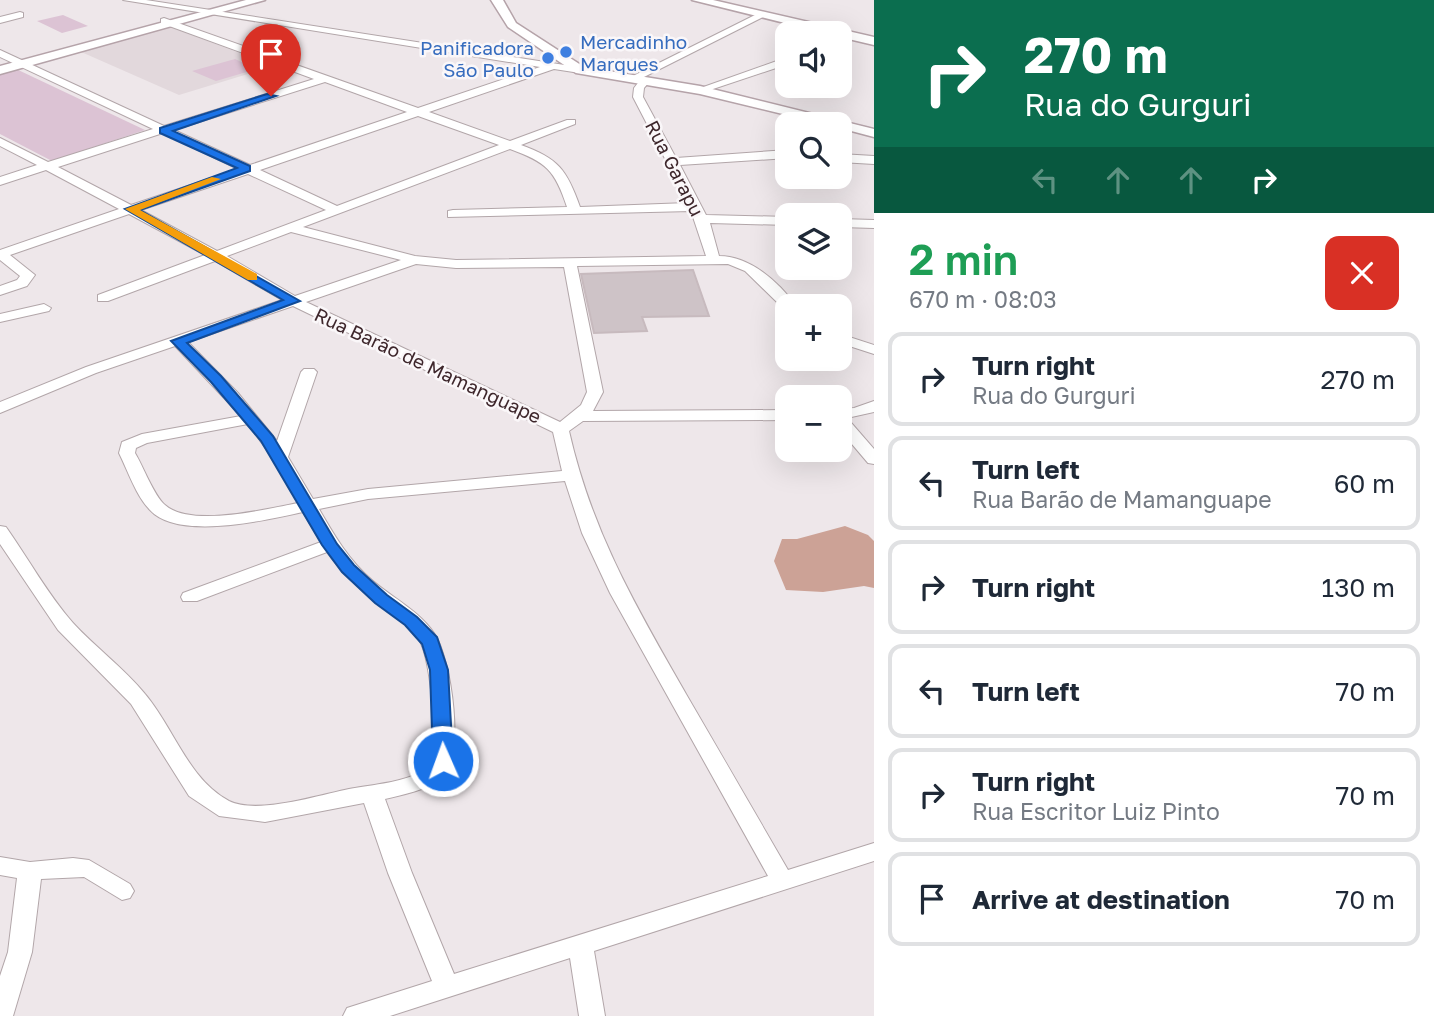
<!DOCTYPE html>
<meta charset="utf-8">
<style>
:root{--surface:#fff;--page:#f6f6f7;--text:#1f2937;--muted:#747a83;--line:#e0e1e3}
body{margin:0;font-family:"Golos Text",sans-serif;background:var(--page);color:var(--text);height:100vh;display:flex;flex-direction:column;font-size:26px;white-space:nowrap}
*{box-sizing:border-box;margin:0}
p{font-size:23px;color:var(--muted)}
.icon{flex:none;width:38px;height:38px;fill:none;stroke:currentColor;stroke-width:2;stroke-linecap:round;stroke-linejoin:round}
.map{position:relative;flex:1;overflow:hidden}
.drawer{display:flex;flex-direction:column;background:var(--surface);width:560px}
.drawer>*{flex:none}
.top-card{background:#0b6e4f;color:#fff;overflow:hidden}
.tools{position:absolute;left:775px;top:21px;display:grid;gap:14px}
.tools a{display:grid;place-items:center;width:77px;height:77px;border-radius:14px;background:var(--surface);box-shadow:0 7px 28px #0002;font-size:35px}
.pin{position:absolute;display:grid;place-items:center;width:60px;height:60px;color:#fff;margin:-72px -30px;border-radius:50% 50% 50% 0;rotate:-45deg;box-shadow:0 0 7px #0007}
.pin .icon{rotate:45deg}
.me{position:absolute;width:77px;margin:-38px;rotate:358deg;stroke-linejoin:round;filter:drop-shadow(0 0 5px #0008)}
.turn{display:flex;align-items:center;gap:24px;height:147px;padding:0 35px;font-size:32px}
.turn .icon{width:91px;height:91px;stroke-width:2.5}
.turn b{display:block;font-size:49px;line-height:60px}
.lanes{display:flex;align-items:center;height:66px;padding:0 35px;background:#0003;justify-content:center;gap:35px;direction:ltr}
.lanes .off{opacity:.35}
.round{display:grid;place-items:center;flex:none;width:74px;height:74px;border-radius:14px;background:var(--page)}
.headline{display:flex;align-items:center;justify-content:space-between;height:119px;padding:0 35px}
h1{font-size:42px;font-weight:600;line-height:52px;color:#1e9e55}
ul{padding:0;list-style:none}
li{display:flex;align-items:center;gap:21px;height:94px;margin:0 14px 10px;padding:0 21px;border:4px solid var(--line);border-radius:14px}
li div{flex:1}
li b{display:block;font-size:26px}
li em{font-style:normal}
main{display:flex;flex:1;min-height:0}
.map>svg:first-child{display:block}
</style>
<main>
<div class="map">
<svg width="874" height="1016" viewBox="0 0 874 1016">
<rect width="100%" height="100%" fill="#eee7ea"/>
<path fill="#e2d8dc" d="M 171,27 L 274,66 L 179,95 L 79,51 Z"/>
<g fill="#dcc3d4">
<path d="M 63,15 L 88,26 L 62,33 L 37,21 Z"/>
<path d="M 235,59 L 257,69 L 216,81 L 192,71 Z"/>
<path d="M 14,68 L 145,130 L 52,161 L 0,134 L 0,72 Z"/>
</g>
<path fill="#cca296" d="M 845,526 L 868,535 L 874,541 L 874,588 L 864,586 L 823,592 L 786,590 L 774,561 L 782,539 L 797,539 Z"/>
<path fill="#cec3c7" stroke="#c7babe" stroke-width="2" d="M 693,270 L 709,316 L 642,317 L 647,331 L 594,333 L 581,274 Z"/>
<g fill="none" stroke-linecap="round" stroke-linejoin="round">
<g stroke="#b2a6a9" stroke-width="2">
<g id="street">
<path d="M 123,0 L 146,0 L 584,68 L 584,72 L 580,73 L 554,69 L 429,112 L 510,141 L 567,120 L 575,120 L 575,124 L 521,145 C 558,158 567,170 580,207 L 688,203 L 633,97 L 634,88 L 641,79 L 650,81 L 644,88 L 643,97 L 676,158 L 788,150 L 788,158 L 680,165 L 706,215 L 788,217 L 788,225 L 710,223 L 719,256 C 750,256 779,282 796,306 L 784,309 L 745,271 L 728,264 L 577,266 L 603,392 L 593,411 L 788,410 L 788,420 L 583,421 L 569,431 C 592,532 635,605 686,694 C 720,752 754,811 788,870 L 874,843 L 874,861 L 594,951 L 605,1016 L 579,1016 L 570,958 L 390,1016 L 343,1016 L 347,1008 L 432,981 L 388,873 L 364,803 L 265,822 L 219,816 L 189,796 L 131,704 L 58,630 L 0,544 L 0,526 L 6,527 C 28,558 48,595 73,623 C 96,648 124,668 145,694 C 174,728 188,779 229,801 C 257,815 319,795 349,789 C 371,785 408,782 426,769 C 441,758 431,656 419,640 C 393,606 353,590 327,552 L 197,601 L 183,601 L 181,597 L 183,593 L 321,542 L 303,512 C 267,520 178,541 150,510 C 136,496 128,471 119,453 L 122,442 L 142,434 L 241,416 L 175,346 L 96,373 L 0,413 L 0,402 L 86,367 L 282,300 L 215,261 L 108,301 L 98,301 L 98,295 L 205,255 L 129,214 L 10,255 L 35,275 L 27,286 L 0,295 L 0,286 L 17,280 L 20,276 L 0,260 L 0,250 L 119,209 L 46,170 L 0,185 L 0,177 L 37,165 L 0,146 L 0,138 L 48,162 L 153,129 L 0,57 L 0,50 L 164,126 L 314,79 L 161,23 L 161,19 L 164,18 L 418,108 L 540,67 ZM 325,82 L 407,112 L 250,165 L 174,130 ZM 418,116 L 499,145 L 337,206 L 260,170 ZM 163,133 L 238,169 L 131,205 L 58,167 ZM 510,149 C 546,162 555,170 567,207 L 453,210 L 448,211 L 448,217 L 691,211 L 706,256 L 456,260 L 415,256 L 303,227 ZM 248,174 L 326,210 L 217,251 L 141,210 ZM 291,232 L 401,260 L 295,296 L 227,256 ZM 416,264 L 456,268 L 564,267 L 587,392 L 581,405 L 560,422 L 306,302 ZM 293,306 L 553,432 L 562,471 L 368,489 L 313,499 L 288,457 L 317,372 L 314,369 L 304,369 L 301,372 L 277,441 L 238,393 L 188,342 ZM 248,424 L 272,457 L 298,503 C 267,509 190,528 165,505 C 154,496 143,466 135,453 L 136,448 L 147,443 ZM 565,481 L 582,533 L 610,593 L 768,876 L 454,974 L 412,873 L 385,799 C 402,795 426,790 440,780 C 467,762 451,657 434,633 C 419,611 393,598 373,581 C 349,561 334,535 319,509 L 368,499 Z"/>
<path d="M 20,12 L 23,13 L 23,17 L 0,23 L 0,17 Z"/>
<path d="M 759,13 L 767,15 L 638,80 L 629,78 Z"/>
<path d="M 788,57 L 788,64 L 704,92 L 695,90 Z"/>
<path d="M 840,154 L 874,156 L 874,164 L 840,162 Z"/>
<path d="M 840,219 L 874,220 L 874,228 L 840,227 Z"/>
<path d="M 44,304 L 51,308 L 49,311 L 0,322 L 0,314 Z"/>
<path d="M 840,334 L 874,345 L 874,354 L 840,343 Z"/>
<path d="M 874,401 L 874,412 L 847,418 L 874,449 L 874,464 L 868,463 L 840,430 L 840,409 L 854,408 Z"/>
<path d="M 0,857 L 30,862 L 73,858 L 89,860 L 130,884 L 134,891 L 130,898 L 122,900 L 84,877 L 41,879 L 32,952 L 13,1016 L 0,1016 L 0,976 L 8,952 L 17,878 L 0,875 Z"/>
</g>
</g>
<g stroke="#b5a3a9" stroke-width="3">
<g id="secondary">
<path d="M 246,0 L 265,0 L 0,74 L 0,66 Z"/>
<path d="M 491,0 L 503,0 L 516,23 L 584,67 L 700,86 L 874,129 L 874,137 L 840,128 L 840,124 L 824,124 L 700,94 L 576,73 L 508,27 Z"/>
<path d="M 692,0 L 713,0 L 874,37 L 874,45 L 840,37 L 840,33 L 825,33 Z"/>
</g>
</g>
<use href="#street" fill="#fff" fill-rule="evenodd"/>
<use href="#secondary" fill="#fff" fill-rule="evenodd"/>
</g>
<path fill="#1a73e8" stroke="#114b97" stroke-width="2" d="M 267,94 L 276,96 L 173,131 L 250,166 L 250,171 L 140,210 L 300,301 L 187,343 L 221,376 L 273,436 L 337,544 L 354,565 L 387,595 L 417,617 L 437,637 L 448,670 L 453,761 L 450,766 L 436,766 L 433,761 L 430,670 L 422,644 L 405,625 L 375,603 L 342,572 L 322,545 L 261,441 L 211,382 L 171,341 L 283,300 L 125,209 L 237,168 L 160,133 L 160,128 Z"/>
<path fill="#f59e0b" d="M 212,177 L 221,179 L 140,210 L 257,274 L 257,280 L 248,280 L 125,209 Z"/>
<g fill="#3f7fe0" stroke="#faf7f9" stroke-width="2.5">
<circle cx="566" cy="52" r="7"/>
<circle cx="548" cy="58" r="7"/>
</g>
<g text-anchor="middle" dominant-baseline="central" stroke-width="5" stroke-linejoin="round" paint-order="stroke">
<g font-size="19" fill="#366cbe" stroke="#faf7f9" text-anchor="start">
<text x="580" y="41">Mercadinho<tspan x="580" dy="22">Marques</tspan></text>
<text x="534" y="47" text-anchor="end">Panificadora<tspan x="534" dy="22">São Paulo</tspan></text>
</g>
<g font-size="19" fill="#3e272c" stroke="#faf7f9">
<text transform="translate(675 168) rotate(63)">Rua Garapu</text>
<text transform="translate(428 365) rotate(25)">Rua Barão de Mamanguape</text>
</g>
</g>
</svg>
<div class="tools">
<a><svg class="icon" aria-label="sound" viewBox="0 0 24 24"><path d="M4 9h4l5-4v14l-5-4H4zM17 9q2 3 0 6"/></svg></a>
<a><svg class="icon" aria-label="search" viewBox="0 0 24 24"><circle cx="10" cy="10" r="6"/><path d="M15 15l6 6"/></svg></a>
<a><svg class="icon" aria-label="layers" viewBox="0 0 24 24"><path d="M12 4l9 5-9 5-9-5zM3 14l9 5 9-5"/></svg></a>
<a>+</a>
<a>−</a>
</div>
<div class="pin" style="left:271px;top:96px;background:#d93025"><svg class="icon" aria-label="arrive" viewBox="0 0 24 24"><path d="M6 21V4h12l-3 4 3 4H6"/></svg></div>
<svg class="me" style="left:443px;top:761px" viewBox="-20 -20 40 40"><circle r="17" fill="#1a73e8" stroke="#fff" stroke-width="3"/><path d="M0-11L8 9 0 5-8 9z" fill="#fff"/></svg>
</div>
<section class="drawer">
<div class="top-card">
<div class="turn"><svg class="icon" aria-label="right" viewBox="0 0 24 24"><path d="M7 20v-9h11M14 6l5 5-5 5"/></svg><div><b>270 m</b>Rua do Gurguri</div></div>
<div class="lanes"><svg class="icon off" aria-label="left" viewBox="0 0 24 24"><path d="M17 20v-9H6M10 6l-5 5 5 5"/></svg><svg class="icon off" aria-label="ahead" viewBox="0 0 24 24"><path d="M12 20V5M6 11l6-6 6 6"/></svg><svg class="icon off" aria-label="ahead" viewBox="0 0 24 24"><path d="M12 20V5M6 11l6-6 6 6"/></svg><svg class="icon" aria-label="right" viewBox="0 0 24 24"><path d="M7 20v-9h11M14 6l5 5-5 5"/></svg></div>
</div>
<div class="headline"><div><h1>2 min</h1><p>670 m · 08:03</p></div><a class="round" style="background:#d93025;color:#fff"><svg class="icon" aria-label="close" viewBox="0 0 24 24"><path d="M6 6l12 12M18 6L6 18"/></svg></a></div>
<ul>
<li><svg class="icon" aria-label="right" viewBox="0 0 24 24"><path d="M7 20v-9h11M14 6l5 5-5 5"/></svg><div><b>Turn right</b><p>Rua do Gurguri</p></div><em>270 m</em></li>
<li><svg class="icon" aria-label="left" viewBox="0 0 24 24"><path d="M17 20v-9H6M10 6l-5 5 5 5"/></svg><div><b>Turn left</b><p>Rua Barão de Mamanguape</p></div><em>60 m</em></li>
<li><svg class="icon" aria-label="right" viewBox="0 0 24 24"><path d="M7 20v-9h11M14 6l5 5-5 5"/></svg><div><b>Turn right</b></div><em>130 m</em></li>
<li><svg class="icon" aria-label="left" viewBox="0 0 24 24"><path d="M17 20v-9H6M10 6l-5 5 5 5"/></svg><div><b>Turn left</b></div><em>70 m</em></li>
<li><svg class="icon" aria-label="right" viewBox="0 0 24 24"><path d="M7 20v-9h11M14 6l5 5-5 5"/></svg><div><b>Turn right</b><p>Rua Escritor Luiz Pinto</p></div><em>70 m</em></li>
<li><svg class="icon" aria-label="arrive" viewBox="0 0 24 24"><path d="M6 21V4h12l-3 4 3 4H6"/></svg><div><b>Arrive at destination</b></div><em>70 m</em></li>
</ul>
</section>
</main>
